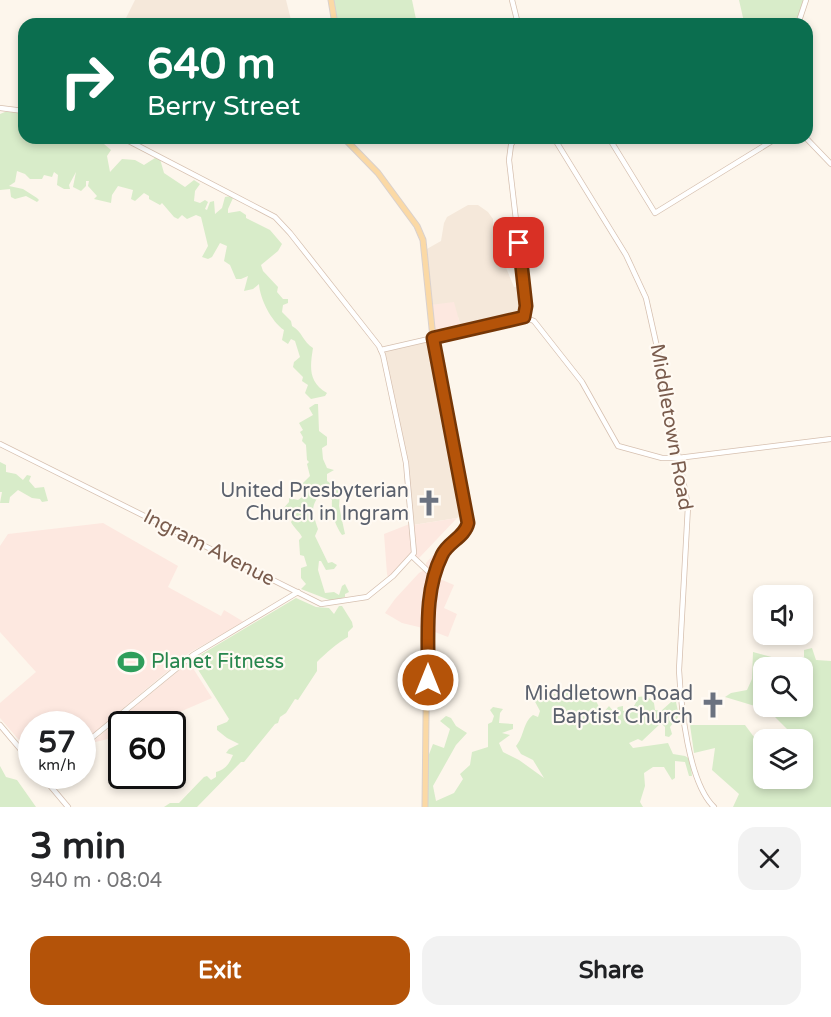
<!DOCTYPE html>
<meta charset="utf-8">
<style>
:root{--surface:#fff;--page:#f2f2f2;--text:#202124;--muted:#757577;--accent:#b45309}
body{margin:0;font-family:"Varela Round",sans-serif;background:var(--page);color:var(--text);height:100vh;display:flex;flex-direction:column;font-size:22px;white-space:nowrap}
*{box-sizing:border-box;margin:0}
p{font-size:20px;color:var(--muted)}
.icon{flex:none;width:33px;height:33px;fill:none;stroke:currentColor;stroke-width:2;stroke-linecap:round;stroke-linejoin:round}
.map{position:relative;height:807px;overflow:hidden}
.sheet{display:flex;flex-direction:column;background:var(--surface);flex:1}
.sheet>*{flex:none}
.banner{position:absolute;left:18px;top:18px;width:795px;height:126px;border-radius:18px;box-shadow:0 3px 9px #0003;background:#0b6e4f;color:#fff;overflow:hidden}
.buttons{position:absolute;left:753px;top:585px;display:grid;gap:12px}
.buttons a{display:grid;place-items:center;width:60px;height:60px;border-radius:12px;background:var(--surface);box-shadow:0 3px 9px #0003;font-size:30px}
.speed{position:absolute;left:18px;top:711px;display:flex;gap:12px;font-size:30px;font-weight:700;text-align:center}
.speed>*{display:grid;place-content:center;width:78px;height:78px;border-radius:50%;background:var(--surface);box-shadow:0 3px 9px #0003;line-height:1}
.speed small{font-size:15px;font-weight:400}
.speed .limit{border:3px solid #111;border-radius:9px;background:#fff;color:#111}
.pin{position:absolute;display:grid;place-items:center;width:51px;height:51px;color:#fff;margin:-26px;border-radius:12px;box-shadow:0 3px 9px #0006}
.me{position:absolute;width:66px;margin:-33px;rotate:0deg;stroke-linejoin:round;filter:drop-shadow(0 0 4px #0008)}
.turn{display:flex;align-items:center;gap:21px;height:126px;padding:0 30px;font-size:27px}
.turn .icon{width:78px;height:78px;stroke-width:2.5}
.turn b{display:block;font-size:42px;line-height:51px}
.round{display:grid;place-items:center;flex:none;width:63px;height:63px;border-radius:18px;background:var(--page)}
.summary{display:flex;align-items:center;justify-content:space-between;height:102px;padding:0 30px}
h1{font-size:36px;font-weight:700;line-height:45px}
.cta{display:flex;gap:12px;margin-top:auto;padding:12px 30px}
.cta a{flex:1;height:69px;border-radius:18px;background:var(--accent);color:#fff;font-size:24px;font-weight:700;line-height:69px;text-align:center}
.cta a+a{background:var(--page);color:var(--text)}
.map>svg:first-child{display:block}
</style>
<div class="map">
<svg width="831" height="807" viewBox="0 0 831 807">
<rect width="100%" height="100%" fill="#fdf6ec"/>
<g fill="#f5e8da">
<path d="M 135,0 L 286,0 L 292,24 L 123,24 Z"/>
<path d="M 468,205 L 478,205 L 488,212 L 493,219 L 493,236 L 514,287 L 524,286 L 524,317 L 462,331 L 458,317 L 430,305 L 425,250 L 441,241 L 444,223 L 447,217 Z"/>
<path d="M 433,338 L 465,503 L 461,506 L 463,513 L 457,518 L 413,525 L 411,495 L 381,350 Z"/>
</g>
<g fill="#fde8e0">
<path d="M 454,302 L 462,331 L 433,338 L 430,305 Z"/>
<path d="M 457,518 L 419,558 L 417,560 L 413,557 L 389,580 L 387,574 L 384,534 L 412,523 L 413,525 Z"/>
<path d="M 103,523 L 178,566 L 168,587 L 221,616 L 224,610 L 244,622 L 189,653 L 83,742 L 82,724 L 32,724 L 31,754 L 0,718 L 0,703 L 36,672 L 0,632 L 0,546 L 8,534 Z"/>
<path d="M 436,552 L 450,554 L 440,579 L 454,585 L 444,608 L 457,614 L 448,637 L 427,629 L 402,623 L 385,613 L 395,599 L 419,573 L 426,569 L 426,563 Z"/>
<path d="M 189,662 L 212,698 L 152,724 L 122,724 L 121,736 L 91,743 Z"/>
</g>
<g fill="#d8ecc9" fill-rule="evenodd">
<path d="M 333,0 L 412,0 L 417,24 L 337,24 Z"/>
<path d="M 739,0 L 804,0 L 795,24 L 742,24 L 744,22 Z"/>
<path d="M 10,110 L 24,112 L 24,138 L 46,138 L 50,141 L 54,138 L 87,138 L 92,143 L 104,144 L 111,150 L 107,156 L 110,172 L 122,159 L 135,160 L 144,165 L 155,158 L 160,159 L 164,173 L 185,187 L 194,180 L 200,184 L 195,191 L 194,201 L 200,203 L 205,200 L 208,202 L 205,209 L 207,210 L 210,202 L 214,201 L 215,214 L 222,208 L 225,197 L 231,196 L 233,198 L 228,209 L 228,213 L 240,211 L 246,215 L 246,218 L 270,230 L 282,244 L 278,251 L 261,265 L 263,271 L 278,287 L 277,292 L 283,299 L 288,299 L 288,303 L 283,305 L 282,312 L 291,321 L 292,326 C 302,331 303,342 313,348 C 310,367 308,382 327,393 L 325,396 L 311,399 L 305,393 L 308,385 L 302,381 L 303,377 L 293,367 L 294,362 L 300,357 L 295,341 L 291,339 L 288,344 L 282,340 L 284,330 C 271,321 260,299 259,284 L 253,289 L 244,291 L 248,276 L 241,279 L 236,279 L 230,265 L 224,261 L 227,246 L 220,243 L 212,257 L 208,259 L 202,257 L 208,246 L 201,217 L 196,215 L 187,219 L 182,215 L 178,219 L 174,217 L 162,203 L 160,205 L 149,199 L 149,196 L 144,193 L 135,201 L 131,199 L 133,190 L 118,186 L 112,195 L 111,203 L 94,199 L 97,196 L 88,186 L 89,181 L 86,181 L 86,186 L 81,191 L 73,187 L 76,172 L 69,185 L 70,189 L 64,189 L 57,185 L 58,175 L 54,172 L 52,177 L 44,175 L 42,179 L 30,179 L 25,174 L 17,171 L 15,182 L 9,186 L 23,189 L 37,198 L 39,200 L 37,202 L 26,196 L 15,199 L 11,197 L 10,189 L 0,190 L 0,114 Z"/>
<path d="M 315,404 L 318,404 L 319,431 L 327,437 L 327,445 L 322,448 L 323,459 L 327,468 L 334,470 L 327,474 L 327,481 L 340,490 L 339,506 L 345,534 L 342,535 C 335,525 331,513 332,500 L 326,493 L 321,492 C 310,508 312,511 318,529 L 315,536 L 328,563 L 332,562 L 337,565 L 334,569 L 326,570 L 321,561 L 319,561 L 318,570 L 325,593 L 334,592 L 339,595 L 342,586 L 345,584 L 349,592 L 345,594 L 345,597 L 332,601 L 301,589 L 306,584 L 301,578 L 301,568 L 307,566 L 304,556 L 300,555 L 299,540 L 302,537 C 299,531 293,527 291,522 L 293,519 L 290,514 L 284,518 L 282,517 L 282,510 L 289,502 L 289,498 L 298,500 L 305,495 L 305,491 L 300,491 L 299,487 L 310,476 L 307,464 L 309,462 L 307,460 L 306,445 L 302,441 L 303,437 L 300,432 L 303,430 L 299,423 L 313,415 L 309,408 Z"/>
<path d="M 0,462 L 6,465 L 6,472 L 16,474 L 23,480 L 27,475 L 31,476 L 29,481 L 35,488 L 44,487 L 48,501 L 42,502 L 40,499 L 32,498 L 18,490 L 10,497 L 9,503 L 0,503 L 2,492 L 0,492 Z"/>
<path d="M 296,598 L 316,607 L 329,608 L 334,614 L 339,606 L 342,606 L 352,622 L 353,627 L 348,632 L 348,637 C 337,643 326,653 317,662 L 317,671 L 298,700 L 295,699 L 286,713 L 280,717 L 278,723 L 275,724 L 244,762 L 241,762 L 197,807 L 164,807 L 170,803 L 179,803 L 204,777 L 207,776 L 211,780 L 216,777 L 216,772 C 226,769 229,764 233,755 L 226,753 L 229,749 L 239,744 L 227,738 L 217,730 L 217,726 L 227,722 L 229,719 L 192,660 Z"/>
<path d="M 812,648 L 816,660 L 831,661 L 831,807 L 733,807 L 739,794 L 712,770 L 715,748 L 694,753 L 690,725 L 745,725 L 763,749 L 764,778 L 802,778 L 802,740 L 779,739 L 788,730 L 768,710 L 725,697 L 731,693 L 747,690 L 752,679 L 753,652 L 783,660 L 804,657 L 804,650 ZM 764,668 L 802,668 L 802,706 L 764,706 Z"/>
<path d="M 577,692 C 590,696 598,698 600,712 L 603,713 L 609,706 L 614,712 L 618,707 L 623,706 L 623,711 C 633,710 635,706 638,697 L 647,696 L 654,703 L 655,710 L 661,711 L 671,702 L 674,693 L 678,693 L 679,698 L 676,702 L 679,716 L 670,727 L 672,734 L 669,737 L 665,736 L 665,727 L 661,723 L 642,741 L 638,739 L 629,743 L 633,748 L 668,743 L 673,754 L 685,756 L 690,759 L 692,776 L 689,776 L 685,762 L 675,761 L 675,778 L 672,780 L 664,767 L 653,767 L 644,773 L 645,786 L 640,802 L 643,807 L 426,807 L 424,767 L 433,744 L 444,748 L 450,729 L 440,721 L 446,716 L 451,718 L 456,726 L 467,733 L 456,745 L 433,786 L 436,801 L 454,793 L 463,779 L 460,774 L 470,765 L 472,752 L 488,747 L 488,724 L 492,722 L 494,716 L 490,710 L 493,707 L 503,709 L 500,713 L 499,723 L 513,724 L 513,729 L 502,733 L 510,735 L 499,743 L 503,752 L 519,760 L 544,778 L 533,760 L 521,754 L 516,746 C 524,737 523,722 533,715 L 538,717 L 540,711 L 532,696 Z"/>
<path d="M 0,766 L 6,777 L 17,780 L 36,807 L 0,807 Z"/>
</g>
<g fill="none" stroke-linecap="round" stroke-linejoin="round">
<g stroke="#d6c0b0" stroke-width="6">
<g id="secondary">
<path d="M 512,0 L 518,24"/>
<path d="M 798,24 L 806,0"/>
<path d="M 0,108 L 24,111"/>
<path d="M 515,138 L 511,145 L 509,160 L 526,306 L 524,317"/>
<path d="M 554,138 L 626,255 L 646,298 L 661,365 L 688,506 L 679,670 C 681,706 688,782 714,807"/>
<path d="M 609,138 L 655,213 L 777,138"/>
<path d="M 806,138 L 831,164"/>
<path d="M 381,350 L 524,317 L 534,321 L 582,382 L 618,446 L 662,458 L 678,458 L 831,439"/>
<path d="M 0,444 L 321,604 L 367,597 L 393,576 L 414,553 L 406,463 L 383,355 L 379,346 L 290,233 L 275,217 L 123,138"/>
<path d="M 413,557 L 433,576"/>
<path d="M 0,725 L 32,763"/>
<path d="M 82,746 L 193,655 L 298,592"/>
<path d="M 42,776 L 68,807"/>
</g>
</g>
<g stroke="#dad1cd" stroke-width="7">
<g id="primary">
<path d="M 331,0 L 335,24"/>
<path d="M 344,138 L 378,173 L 417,226 L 423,240 L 433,338 L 468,521 L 467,529 L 443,552 L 433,576 L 427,629 L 425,807"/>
</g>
</g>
<use href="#secondary" stroke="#fff" stroke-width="4.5"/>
<use href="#primary" stroke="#fbd9a5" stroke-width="5"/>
</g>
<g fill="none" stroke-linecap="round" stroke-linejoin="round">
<g stroke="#753606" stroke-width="15">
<path id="route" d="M 428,680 C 429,638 423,593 442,555 C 448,542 465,537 468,523 L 433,338 L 524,317 L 526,306 L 519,243"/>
</g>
<use href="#route" stroke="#b45309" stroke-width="10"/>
</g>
<defs>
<g id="church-bare" transform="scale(2.07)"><path d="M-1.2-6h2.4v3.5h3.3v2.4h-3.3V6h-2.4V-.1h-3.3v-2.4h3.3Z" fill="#6b7280" stroke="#fffaf3" stroke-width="2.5" paint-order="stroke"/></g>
<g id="stadium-bare" transform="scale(2.07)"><path d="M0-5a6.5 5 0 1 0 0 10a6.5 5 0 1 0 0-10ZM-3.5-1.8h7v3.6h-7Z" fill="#2e9e5b" stroke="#fffaf3" stroke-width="2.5" paint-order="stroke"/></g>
</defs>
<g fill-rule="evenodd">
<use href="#church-bare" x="429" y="503"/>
<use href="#stadium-bare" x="131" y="662"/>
<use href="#church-bare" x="713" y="705"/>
</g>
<g text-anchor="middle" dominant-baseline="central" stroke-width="4.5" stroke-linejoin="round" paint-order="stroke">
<g font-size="20" fill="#7a5c4d" stroke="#fffaf3">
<text transform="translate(671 427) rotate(80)">Middletown Road</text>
<text transform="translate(209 548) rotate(27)">Ingram Avenue</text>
</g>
<g font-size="20" fill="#5b616d" stroke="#fffaf3" text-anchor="end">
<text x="409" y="491">United Presbyterian<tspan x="409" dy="23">Church in Ingram</tspan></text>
<text x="693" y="694">Middletown Road<tspan x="693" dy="23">Baptist Church</tspan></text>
</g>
<g font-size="20" fill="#27864d" stroke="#fffaf3" text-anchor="start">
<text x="151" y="662">Planet Fitness</text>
</g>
</g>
</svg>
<div class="buttons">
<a><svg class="icon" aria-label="sound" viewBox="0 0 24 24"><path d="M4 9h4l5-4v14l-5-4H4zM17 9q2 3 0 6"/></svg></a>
<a><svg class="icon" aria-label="search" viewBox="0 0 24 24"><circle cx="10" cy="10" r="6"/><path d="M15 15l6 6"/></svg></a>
<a><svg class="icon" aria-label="layers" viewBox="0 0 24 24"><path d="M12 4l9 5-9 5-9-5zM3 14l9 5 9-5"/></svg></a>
</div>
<div class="speed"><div>57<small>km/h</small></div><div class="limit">60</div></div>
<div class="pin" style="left:519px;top:243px;background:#d93025"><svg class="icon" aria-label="arrive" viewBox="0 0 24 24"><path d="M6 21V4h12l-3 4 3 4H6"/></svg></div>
<svg class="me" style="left:428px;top:680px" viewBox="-20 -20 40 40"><circle r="17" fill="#b45309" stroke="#fff" stroke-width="3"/><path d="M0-11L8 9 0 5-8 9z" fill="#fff"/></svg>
<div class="banner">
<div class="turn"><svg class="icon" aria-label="right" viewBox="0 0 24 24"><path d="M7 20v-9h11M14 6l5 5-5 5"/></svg><div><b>640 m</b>Berry Street</div></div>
</div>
</div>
<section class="sheet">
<div class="summary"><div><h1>3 min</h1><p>940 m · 08:04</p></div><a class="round"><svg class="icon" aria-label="close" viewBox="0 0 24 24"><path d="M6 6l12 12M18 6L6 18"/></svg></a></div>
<div class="cta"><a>Exit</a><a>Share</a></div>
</section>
